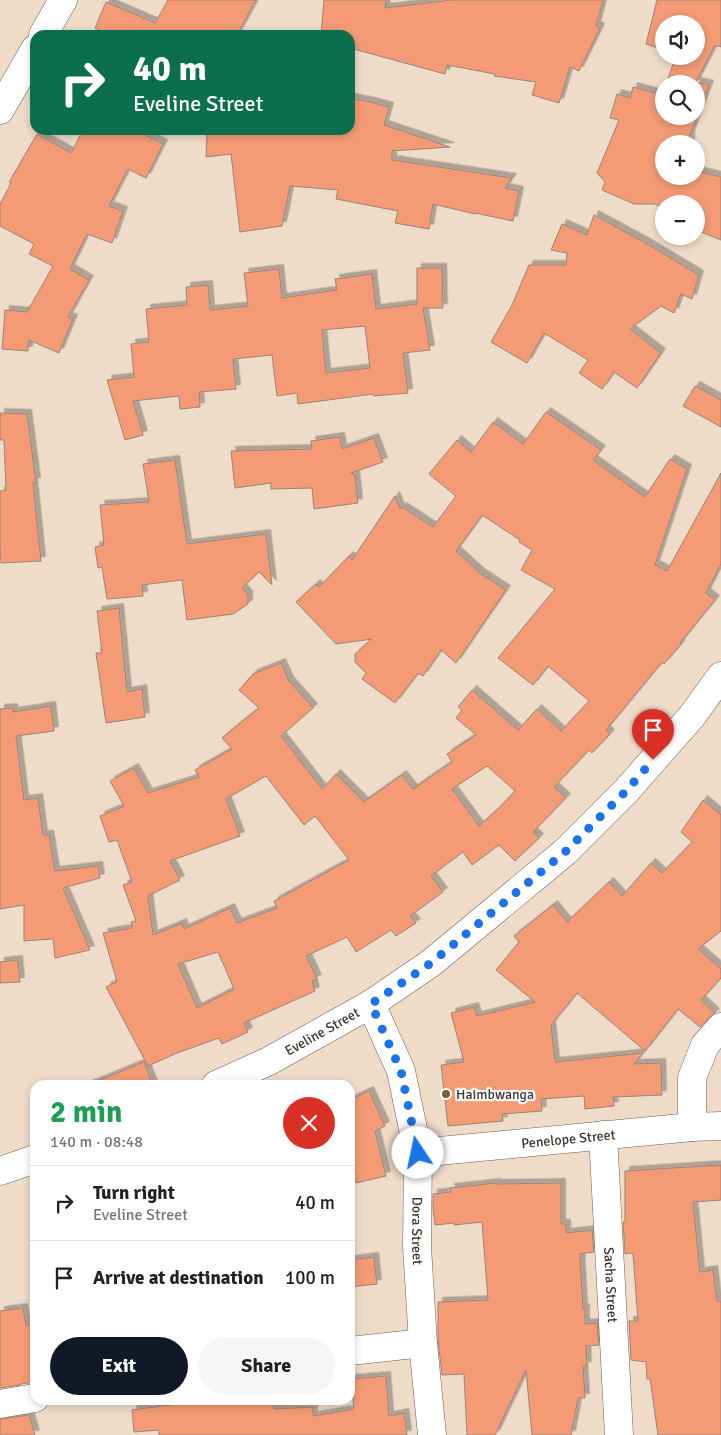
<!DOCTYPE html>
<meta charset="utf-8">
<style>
:root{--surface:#fff;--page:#f6f6f6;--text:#222;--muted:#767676;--line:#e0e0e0;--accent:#111827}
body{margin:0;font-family:Signika,sans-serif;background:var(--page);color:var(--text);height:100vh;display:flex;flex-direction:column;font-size:19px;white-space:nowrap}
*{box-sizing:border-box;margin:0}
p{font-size:16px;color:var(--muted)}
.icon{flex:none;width:28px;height:28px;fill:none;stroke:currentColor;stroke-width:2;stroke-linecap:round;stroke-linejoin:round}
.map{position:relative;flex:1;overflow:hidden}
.side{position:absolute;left:30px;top:1080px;width:325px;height:325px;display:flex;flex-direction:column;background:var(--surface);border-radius:15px;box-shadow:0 2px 8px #0003}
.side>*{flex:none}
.hud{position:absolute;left:30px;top:30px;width:325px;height:105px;border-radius:15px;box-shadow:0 2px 8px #0003;background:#0b6e4f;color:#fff;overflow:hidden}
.tools{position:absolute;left:655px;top:15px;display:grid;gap:10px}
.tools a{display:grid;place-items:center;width:50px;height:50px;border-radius:50%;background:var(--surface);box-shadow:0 2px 8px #0003;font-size:25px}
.pin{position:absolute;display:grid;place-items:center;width:42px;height:42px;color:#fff;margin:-51px -21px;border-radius:50% 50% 50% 0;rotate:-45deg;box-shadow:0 0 5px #0007}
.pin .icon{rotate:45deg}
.me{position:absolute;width:55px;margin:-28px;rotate:349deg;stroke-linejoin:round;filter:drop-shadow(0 0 4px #0008)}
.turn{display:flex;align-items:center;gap:18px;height:105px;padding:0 20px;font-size:22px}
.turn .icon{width:65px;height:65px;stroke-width:2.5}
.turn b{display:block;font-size:35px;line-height:42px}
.round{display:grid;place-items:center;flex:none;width:52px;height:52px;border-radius:26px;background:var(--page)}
.headline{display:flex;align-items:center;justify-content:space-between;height:85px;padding:0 20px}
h1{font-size:30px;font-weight:700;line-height:38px;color:#1e9e55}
.action{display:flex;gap:10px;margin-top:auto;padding:10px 20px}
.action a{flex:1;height:58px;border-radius:30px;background:var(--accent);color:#fff;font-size:20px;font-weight:700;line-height:58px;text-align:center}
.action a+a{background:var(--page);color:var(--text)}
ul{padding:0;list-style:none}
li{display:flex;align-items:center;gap:15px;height:75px;padding:0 20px;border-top:1px solid var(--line)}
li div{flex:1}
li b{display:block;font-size:19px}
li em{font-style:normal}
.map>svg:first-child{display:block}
</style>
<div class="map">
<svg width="721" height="1435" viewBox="0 0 721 1435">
<defs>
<filter id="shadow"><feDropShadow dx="4.5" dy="-4.5" stdDeviation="0" flood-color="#0004"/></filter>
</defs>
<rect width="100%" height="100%" fill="#eedbc8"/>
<g fill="#f49b76" stroke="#9b8379" fill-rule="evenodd" filter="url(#shadow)">
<path d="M 168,0 L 256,0 L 237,35 L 112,35 L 95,28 L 106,2 L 155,23 Z"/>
<path d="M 324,0 L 386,0 L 385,8 L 451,0 L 603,0 L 596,26 L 600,28 L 579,71 L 570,67 L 559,103 L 532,95 L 536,82 L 494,76 L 495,74 L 447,65 L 445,74 L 350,48 L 350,35 L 321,35 Z"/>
<path d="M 657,0 L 721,0 L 721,47 L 715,45 L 696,82 L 709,85 L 690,135 L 690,144 L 664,144 L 664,176 L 696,176 L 696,171 L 721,177 L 721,240 L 696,230 L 696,204 L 664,204 L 664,209 L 655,204 L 634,204 L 602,190 L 605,182 L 597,173 L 619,120 L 610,118 L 617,94 L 630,98 L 633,87 L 662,95 L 664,91 L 664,116 L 696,116 L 696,84 L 666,84 L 676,56 L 696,56 L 696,24 L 664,24 L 664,50 L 646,44 Z"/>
<path d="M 350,98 L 371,102 L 389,107 L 384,125 L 450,147 L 392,151 L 392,160 L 512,178 L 505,188 L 519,191 L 513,221 L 475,213 L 475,214 L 433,204 L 429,229 L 395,223 L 398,211 L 336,199 L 338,190 L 290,186 L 282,226 L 240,232 L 231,154 L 206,157 L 207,133 L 235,134 L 237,130 L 350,130 Z"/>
<path d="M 83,130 L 135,130 L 163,144 L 146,178 L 128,169 L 109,206 L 123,211 L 112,243 L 87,234 L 70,269 L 89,280 L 68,317 L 73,319 L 59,353 L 29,340 L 28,351 L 2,349 L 5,310 L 27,312 L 53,266 L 29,254 L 34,244 L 0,226 L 0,204 L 11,183 L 9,182 L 37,134 L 71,153 Z"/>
<path d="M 594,215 L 644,242 L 699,275 L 692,299 L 681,294 L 674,313 L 661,306 L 630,329 L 661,353 L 637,388 L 614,372 L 602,389 L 579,373 L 588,360 L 544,333 L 527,363 L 491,342 L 512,305 L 529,265 L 566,265 L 567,253 L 551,250 L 562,224 L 587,235 Z"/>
<path d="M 417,268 L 442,268 L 443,308 L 423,308 L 430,350 L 403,353 L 408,393 L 374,396 L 373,394 L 298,404 L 297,393 L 277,396 L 272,355 L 233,359 L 236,389 L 199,392 L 200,407 L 180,409 L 179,396 L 133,401 L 143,435 L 125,440 L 107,380 L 134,377 L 131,344 L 149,342 L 146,309 L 187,305 L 186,287 L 208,285 L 210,310 L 248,306 L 244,273 L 279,269 L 282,298 L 337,290 L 335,279 L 372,274 L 376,309 L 417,304 ZM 365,326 L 370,368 L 326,373 L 322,330 Z"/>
<path d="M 695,386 L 721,400 L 721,427 L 683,406 Z"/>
<path d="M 546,412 L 601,450 L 593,460 L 645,497 L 670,459 L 687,469 L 655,565 L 667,571 L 721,473 L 721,564 L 706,593 L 715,600 L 680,643 L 681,644 L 664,664 L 662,662 L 606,730 L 610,734 L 592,753 L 589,750 L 554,787 L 566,798 L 533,832 L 539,838 L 515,861 L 499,845 L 472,865 L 463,852 L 431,876 L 443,892 L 410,916 L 416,923 L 396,936 L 391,930 L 356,952 L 347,937 L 306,956 L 317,979 L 312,981 L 315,991 L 244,1023 L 248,1032 L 222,1044 L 219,1038 L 177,1053 L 148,1066 L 106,987 L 117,982 L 103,933 L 132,928 L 131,922 L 136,921 L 123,885 L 132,882 L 117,840 L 109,842 L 100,816 L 124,806 L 110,781 L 134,768 L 148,793 L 199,777 L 195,770 L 232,749 L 222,738 L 259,708 L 239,690 L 253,674 L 281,663 L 289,681 L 313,708 L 281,736 L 322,789 L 336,774 L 364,802 L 402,775 L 413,789 L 452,762 L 447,754 L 476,735 L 456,718 L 462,710 L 458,707 L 472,690 L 518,730 L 537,709 L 561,731 L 589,701 L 548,666 L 533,685 L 498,658 L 555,589 L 521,570 L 532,550 L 519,542 L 520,540 L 482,515 L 456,551 L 480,573 L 506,590 L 456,663 L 441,650 L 423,676 L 418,673 L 395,703 L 362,679 L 366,673 L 355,662 L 355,654 L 372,639 L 336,644 L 296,602 L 316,584 L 319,587 L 349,556 L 352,560 L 395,496 L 400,509 L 402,507 L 433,527 L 456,496 L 429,474 L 457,440 L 471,452 L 493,422 L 523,444 ZM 487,766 L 515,791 L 498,809 L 479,826 L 452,789 ZM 266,776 L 304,825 L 315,816 L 349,860 L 274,901 L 277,908 L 237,923 L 230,908 L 184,929 L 182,923 L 153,935 L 148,896 L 180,880 L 170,861 L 240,836 L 226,799 ZM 218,952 L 234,989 L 197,1008 L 178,964 Z"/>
<path d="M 0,413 L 27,414 L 36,482 L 33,483 L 41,561 L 1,563 L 0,547 L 0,491 L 6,490 L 4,440 L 0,440 Z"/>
<path d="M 340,437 L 342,449 L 374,438 L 383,462 L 351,473 L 355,475 L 358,503 L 314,509 L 312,488 L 271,489 L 271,483 L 235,488 L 231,451 L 312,449 L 311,441 Z"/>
<path d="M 175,460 L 187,544 L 266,534 L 272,585 L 259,572 L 242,588 L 248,595 L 248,604 L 233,614 L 187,620 L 182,580 L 142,585 L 143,596 L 107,599 L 102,567 L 98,568 L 95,547 L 104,545 L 100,505 L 149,502 L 143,464 Z"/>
<path d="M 119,608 L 127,692 L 142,689 L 145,717 L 106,723 L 96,653 L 102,653 L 97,611 Z"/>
<path d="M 51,706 L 54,731 L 16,736 L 24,800 L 38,798 L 43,835 L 49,835 L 55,871 L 98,866 L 100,878 L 63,888 L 90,950 L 55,958 L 53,939 L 24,941 L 24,905 L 0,909 L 0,709 L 13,708 L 13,712 Z"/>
<path d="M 703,800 L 721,815 L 721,931 L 698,949 L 721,969 L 721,978 L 701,1000 L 715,1013 L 700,1027 L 678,1009 L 645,1051 L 577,993 L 551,1025 L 555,1062 L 643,1053 L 634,1064 L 661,1063 L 662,1095 L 613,1097 L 614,1106 L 585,1109 L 584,1096 L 541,1099 L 542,1111 L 502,1114 L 503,1121 L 448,1126 L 441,1065 L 464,1062 L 451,1013 L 474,1007 L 477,1016 L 535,1002 L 496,970 L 519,942 L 514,936 L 553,905 L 567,922 L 609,882 L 622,896 L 651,863 L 662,873 L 692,842 L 681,832 Z"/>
<path d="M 18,960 L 20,982 L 0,983 L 0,962 Z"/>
<path d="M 144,1062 L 153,1085 L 88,1085 Z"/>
<path d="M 369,1091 L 385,1126 L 375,1131 L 386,1176 L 356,1183 L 350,1161 L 350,1100 Z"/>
<path d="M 721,1165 L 721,1200 L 693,1202 L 700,1272 L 713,1270 L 717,1301 L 721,1301 L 721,1435 L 658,1435 L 650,1379 L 647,1379 L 646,1362 L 631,1360 L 629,1321 L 638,1321 L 633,1253 L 625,1254 L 623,1222 L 625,1222 L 625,1171 Z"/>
<path d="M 496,1183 L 496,1184 L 561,1183 L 561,1224 L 566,1224 L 566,1233 L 592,1230 L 594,1252 L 580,1254 L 583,1309 L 585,1308 L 585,1324 L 597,1323 L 599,1345 L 586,1346 L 587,1366 L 583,1366 L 585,1398 L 578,1398 L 571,1435 L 532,1435 L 526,1370 L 495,1435 L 467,1435 L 464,1374 L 442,1375 L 438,1340 L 438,1302 L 488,1300 L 482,1222 L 454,1225 L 454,1223 L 435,1225 L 433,1210 L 433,1194 L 451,1192 L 450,1188 Z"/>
<path d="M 374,1257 L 377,1284 L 350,1287 L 350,1260 Z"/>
<path d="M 23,1308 L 26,1325 L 35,1324 L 35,1382 L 20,1384 L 20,1385 L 0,1388 L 0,1311 Z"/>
<path d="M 386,1376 L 389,1416 L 404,1413 L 407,1435 L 159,1435 L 159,1430 L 134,1432 L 132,1410 L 207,1400 L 273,1400 L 274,1409 L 313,1407 L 313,1416 L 354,1409 L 351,1379 Z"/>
<path d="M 29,1415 L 35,1435 L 0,1435 L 0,1419 Z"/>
</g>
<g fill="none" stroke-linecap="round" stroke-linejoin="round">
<g stroke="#71604f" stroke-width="29">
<g id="street">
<path d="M 43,35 L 63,0"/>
<path d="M 0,110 L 35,49"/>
<path id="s1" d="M 371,1004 L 401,1071 L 418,1153 L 417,1247 L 423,1343 L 432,1435"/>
<path d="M 692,1127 L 692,1078 L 705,1045 L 721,1027"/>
<path id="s2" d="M 603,1135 L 619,1435"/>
<path id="s3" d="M 418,1153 L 692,1127 L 721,1126"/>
<path d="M 350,1351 L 423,1343"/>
<path d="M 0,1404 L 35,1398"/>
</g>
</g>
<g stroke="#71604f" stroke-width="29">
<g id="secondary">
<path id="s4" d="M 216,1085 L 269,1061 L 371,1004 L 431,963 L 565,852 L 627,790 L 692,716 L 721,676"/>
<path d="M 0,1171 L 35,1159"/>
</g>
</g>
<use href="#street" stroke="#fff" stroke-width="28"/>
<use href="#secondary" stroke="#fff" stroke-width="28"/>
</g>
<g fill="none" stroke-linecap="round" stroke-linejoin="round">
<path stroke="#1a73e8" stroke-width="9" stroke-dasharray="0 16.2" d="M 418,1153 L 401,1071 L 371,1004 L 431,963 L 565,852 L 627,790 L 653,760"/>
</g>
<circle fill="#7a5e31" stroke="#fff" stroke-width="2" cx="446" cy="1094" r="5"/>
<g text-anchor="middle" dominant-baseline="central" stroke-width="4.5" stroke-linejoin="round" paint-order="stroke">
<g font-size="14" fill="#3c352d" stroke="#fff">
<text stroke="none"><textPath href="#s4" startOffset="119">Eveline Street</textPath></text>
<text stroke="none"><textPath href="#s3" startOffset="151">Penelope Street</textPath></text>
<text stroke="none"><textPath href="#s1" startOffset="235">Dora Street</textPath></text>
<text stroke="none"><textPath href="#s2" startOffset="150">Sacha Street</textPath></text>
</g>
<g font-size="14" fill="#3c352d" stroke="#fff" text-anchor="start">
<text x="456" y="1094">Haimbwanga</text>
</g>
</g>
</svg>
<div class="tools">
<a><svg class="icon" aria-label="sound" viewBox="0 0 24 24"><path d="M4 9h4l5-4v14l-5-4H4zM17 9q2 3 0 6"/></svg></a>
<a><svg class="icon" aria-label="search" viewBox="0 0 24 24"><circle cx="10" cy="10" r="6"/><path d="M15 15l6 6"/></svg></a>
<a>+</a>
<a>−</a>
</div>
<div class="pin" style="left:653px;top:760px;background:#d93025"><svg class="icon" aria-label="arrive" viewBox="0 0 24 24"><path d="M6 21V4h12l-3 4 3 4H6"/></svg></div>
<svg class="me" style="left:418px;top:1153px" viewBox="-20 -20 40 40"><circle r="19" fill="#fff"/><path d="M0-13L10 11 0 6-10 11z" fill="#1a73e8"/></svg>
<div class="hud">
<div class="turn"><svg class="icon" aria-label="right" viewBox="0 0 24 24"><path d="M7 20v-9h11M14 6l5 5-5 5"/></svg><div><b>40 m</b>Eveline Street</div></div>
</div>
<section class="side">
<div class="headline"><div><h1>2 min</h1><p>140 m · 08:48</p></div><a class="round" style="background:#d93025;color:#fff"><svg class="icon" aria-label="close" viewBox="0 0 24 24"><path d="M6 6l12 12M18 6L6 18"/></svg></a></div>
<ul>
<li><svg class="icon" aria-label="right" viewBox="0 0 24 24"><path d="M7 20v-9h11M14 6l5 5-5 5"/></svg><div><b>Turn right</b><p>Eveline Street</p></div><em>40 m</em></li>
<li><svg class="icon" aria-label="arrive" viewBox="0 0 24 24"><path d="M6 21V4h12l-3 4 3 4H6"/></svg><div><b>Arrive at destination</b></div><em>100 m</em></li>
</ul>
<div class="action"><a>Exit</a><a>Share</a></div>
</section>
</div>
